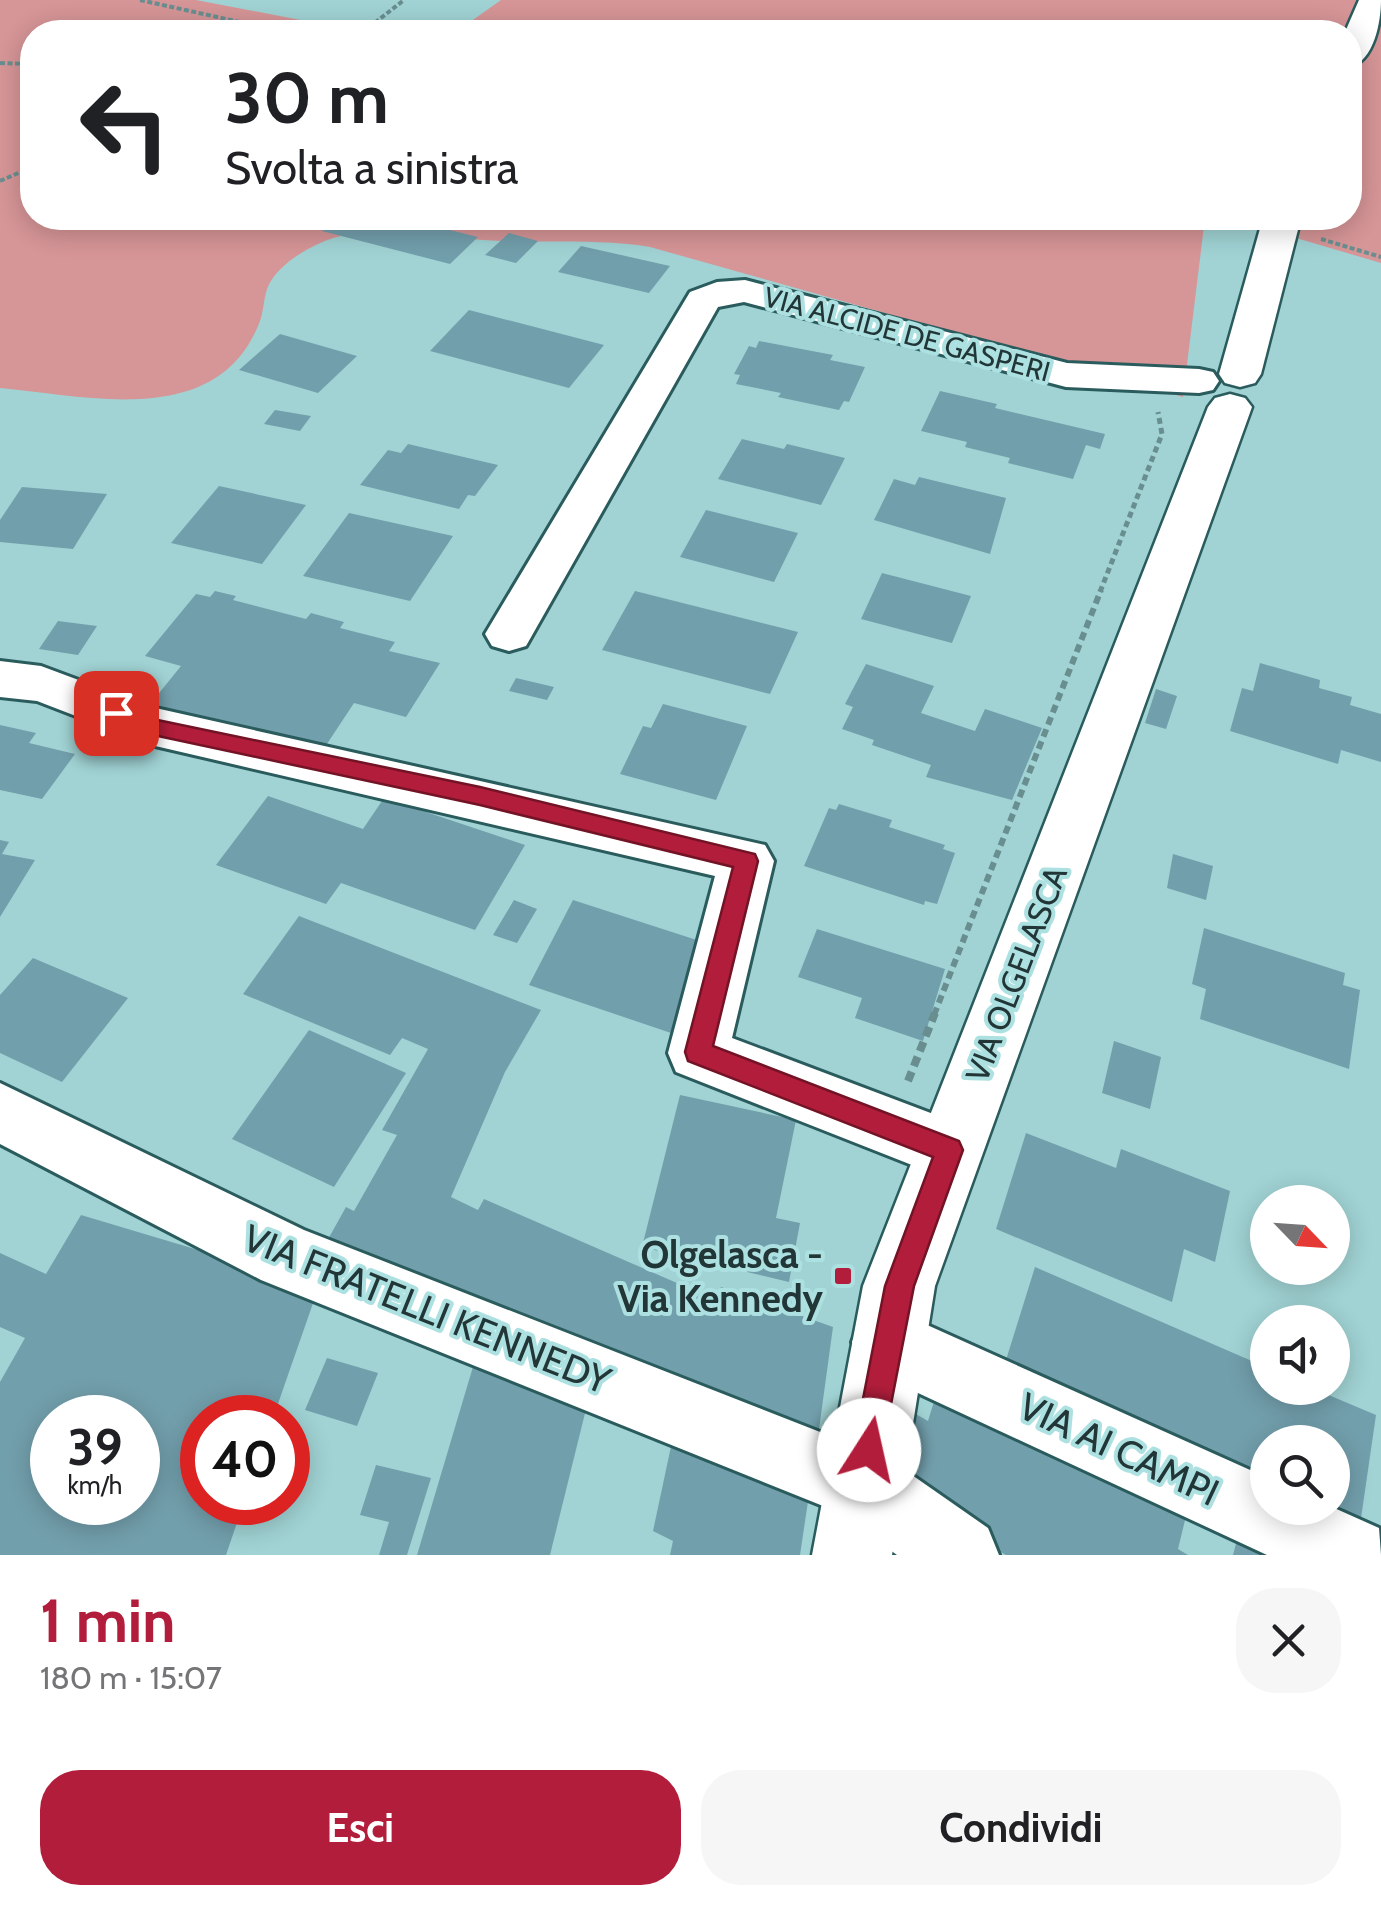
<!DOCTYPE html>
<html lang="it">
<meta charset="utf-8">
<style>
:root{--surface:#fff;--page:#f6f6f6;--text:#202124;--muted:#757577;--accent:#b11d3b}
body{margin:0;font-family:Cabin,sans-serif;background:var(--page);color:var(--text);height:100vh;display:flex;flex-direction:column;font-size:38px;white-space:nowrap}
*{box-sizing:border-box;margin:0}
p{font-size:32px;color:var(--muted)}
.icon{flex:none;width:55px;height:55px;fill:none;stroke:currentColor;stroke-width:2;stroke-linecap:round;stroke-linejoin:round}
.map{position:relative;height:1555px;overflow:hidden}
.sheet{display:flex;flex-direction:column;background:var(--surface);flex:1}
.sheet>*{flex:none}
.guide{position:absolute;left:20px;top:20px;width:1342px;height:210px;border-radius:40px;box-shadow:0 5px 25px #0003;background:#fff;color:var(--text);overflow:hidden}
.needle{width:65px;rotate:115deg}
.fabs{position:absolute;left:1250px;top:1185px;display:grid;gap:20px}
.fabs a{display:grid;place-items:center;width:100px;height:100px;border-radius:50%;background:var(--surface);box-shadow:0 5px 25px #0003;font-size:50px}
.speed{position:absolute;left:30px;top:1395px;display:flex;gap:20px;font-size:50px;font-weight:700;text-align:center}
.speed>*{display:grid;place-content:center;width:130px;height:130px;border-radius:50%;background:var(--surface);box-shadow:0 5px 25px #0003;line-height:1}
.speed small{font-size:25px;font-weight:400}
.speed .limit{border:15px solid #d22;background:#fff;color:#111}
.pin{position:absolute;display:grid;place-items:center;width:85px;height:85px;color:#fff;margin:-42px;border-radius:20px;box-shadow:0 5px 15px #0006}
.me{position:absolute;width:110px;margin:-55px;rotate:10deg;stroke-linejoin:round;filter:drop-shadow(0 0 8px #0008)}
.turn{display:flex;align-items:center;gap:35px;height:210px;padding:0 40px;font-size:45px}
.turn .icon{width:130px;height:130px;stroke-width:2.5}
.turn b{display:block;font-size:70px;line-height:85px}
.round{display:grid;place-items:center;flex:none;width:105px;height:105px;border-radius:40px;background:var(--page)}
.headline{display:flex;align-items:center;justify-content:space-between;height:170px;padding:0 40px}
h1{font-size:60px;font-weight:800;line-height:75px;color:var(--accent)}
.primary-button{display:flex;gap:20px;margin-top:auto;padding:20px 40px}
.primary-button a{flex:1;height:115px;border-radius:40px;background:var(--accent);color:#fff;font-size:40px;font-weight:800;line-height:115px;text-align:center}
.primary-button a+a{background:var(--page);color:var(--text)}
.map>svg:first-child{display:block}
</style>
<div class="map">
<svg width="1381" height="1555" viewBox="0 0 1381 1555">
<rect width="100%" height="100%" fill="#a1d3d4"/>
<g fill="#d69597">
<path d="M 0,0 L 196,0 L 363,32 L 32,32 L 32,218 L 1205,218 L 1183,397 L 650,247 C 594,238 539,244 483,240 C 426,237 372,220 318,244 C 300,252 274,269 267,289 C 263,301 264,313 258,326 C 215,429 88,396 0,388 Z"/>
<path d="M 501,0 L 1381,0 L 1381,263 L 1228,218 L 1350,218 L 1350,32 L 456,32 Z"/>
</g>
<g fill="#729fac" fill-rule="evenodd">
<path d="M 337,218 L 401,218 L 478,237 L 450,264 L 322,231 Z"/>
<path d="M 509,233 L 538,241 L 516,263 L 485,255 Z"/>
<path d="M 581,246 L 670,266 L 649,293 L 558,272 Z"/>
<path d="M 469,310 L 604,345 L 569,388 L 430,351 Z"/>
<path d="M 280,334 L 357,356 L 318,393 L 239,370 Z"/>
<path d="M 759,341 L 833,355 L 830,360 L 865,367 L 849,402 L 844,401 L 839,410 L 778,397 L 781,393 L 736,384 L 740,375 L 734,374 L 749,346 L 756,348 Z"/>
<path d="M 940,391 L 997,404 L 995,408 L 1105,434 L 1100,449 L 1086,445 L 1073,479 L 1008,463 L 1010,458 L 965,447 L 967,442 L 921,431 Z"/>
<path d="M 275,410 L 311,416 L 300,431 L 264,424 Z"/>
<path d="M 742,439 L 784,449 L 787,444 L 845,458 L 821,505 L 718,479 Z"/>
<path d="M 408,444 L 498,465 L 475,496 L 468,495 L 459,509 L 360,485 L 388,450 L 401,453 Z"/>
<path d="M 919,477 L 1006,498 L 990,554 L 874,520 L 894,479 L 915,485 Z"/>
<path d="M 219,486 L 306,505 L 262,564 L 171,543 Z"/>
<path d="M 22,487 L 107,494 L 73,549 L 0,542 L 0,520 Z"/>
<path d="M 706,510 L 798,533 L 774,582 L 680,557 Z"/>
<path d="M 349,513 L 453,536 L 410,601 L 303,576 Z"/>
<path d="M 882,573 L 971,596 L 952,643 L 861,619 Z"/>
<path d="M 215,591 L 236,596 L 233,600 L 306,619 L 311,613 L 344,622 L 340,628 L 395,642 L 389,651 L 440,663 L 406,717 L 354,703 L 319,756 L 147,708 L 181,666 L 145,656 L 196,594 L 210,597 Z"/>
<path d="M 635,591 L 798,632 L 770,694 L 602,650 Z"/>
<path d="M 58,621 L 97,626 L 78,655 L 39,649 Z"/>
<path d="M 1260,663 L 1320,680 L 1319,688 L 1352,697 L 1350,705 L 1381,714 L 1381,762 L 1341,750 L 1338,764 L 1230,731 L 1242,688 L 1253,691 Z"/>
<path d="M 866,664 L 934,686 L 921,713 L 975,731 L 985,709 L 1042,728 L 1012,800 L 926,777 L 931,765 L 872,745 L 874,740 L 842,729 L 853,707 L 845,704 Z"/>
<path d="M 516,678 L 554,687 L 547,700 L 509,691 Z"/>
<path d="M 1156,689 L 1177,696 L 1166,729 L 1145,723 Z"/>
<path d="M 663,704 L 747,726 L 716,800 L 620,774 L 643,726 L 651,728 Z"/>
<path d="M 0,725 L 36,733 L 29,743 L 75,754 L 42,799 L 0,790 Z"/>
<path d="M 268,796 L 363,829 L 384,798 L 525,845 L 475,930 L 341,883 L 326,904 L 216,865 Z"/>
<path d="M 839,804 L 892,820 L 889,827 L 945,845 L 943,849 L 955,853 L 937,904 L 925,901 L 924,905 L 804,866 L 829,808 L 836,810 Z"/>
<path d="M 0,840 L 9,842 L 2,854 L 35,860 L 0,917 Z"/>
<path d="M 1173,854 L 1213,866 L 1206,900 L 1167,888 Z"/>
<path d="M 514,900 L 537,909 L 517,943 L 493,935 Z"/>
<path d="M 573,900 L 709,944 L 671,1033 L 529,985 Z"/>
<path d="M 299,916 L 541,1010 L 505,1072 L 451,1197 L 478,1210 L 484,1199 L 716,1300 L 721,1287 L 833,1327 L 816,1451 L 317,1259 L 346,1207 L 354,1211 L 397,1135 L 382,1130 L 428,1049 L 402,1038 L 390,1055 L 243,994 Z"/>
<path d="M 1204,928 L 1345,973 L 1343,985 L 1360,990 L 1349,1069 L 1200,1019 L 1206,989 L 1192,984 Z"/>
<path d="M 817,929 L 945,969 L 923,1041 L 855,1018 L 862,998 L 798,977 Z"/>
<path d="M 33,958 L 128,998 L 62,1082 L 0,1053 L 0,995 Z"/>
<path d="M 309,1030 L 406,1073 L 334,1187 L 232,1139 Z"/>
<path d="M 1114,1041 L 1161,1057 L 1150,1109 L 1102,1093 Z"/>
<path d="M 680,1095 L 796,1120 L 776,1218 L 800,1223 L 789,1282 L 642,1247 Z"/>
<path d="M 1026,1133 L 1116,1168 L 1121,1149 L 1230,1191 L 1215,1262 L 1184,1249 L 1172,1302 L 996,1229 Z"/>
<path d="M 81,1215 L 319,1286 L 273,1418 L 202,1418 L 202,1502 L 244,1502 L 226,1555 L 0,1555 L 0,1382 L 25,1338 L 0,1327 L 0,1253 L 46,1274 ZM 52,1418 L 138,1418 L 138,1502 L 52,1502 Z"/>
<path d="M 1035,1267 L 1268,1368 L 1268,1388 L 1312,1388 L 1376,1415 L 1358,1539 L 1289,1508 L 1332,1508 L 1332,1442 L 1268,1442 L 1268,1498 L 1001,1376 Z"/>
<path d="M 327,1358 L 378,1373 L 357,1426 L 305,1410 Z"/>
<path d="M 475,1360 L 588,1401 L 550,1555 L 417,1555 Z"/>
<path d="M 940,1382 L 1190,1500 L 1178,1549 L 1188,1555 L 1006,1555 L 886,1487 L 914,1413 L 928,1421 Z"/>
<path d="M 673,1437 L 810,1488 L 800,1555 L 670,1555 L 673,1541 L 653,1531 Z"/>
<path d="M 376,1465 L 431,1478 L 407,1555 L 379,1555 L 389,1522 L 360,1515 Z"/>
<path d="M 1239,1532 L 1280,1555 L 1233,1555 Z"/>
</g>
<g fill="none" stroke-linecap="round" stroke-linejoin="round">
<g stroke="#2b5c5d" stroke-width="6">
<g id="street">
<path d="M 745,280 L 1067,363 L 1199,369 L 1213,372 L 1219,381 L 1213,390 L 1199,393 L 1066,387 L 744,302 L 718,307 L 526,646 L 509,651 L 492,646 L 485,634 L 690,292 L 717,282 Z"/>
<path d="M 0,661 L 41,666 L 151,707 L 765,845 L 774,861 L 732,1038 L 973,1129 L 982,1150 L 973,1171 L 950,1180 L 676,1072 L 668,1053 L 715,876 L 151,745 L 37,701 L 0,697 Z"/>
<path d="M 0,1083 L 304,1230 L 889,1459 L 988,1528 L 999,1555 L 897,1555 L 838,1512 L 261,1280 L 0,1144 Z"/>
<path d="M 887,1307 L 1268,1478 L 1268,1508 L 1332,1507 L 1379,1528 L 1381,1555 L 1267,1555 L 862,1367 L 852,1342 L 862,1317 Z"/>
</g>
</g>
<g stroke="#2b5c5d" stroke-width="5">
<g id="secondary">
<path d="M 1359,0 L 1381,0 C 1381,22 1374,61 1350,67 L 1350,32 L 1345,32 Z"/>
<path d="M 1263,218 L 1301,218 L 1261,374 L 1255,383 L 1240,387 L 1225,383 L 1219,374 Z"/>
<path d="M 1230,394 L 1245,398 L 1252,407 L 935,1286 L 892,1555 L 812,1555 L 863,1286 L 1208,407 L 1215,398 Z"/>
</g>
</g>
<g stroke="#698e8f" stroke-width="4" stroke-dasharray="5 2.5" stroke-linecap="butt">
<path d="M 140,0 L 285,32"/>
<path d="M 363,32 L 404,0"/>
<path d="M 0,63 L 32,64"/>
<path d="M 0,181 L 32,167"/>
<path d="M 1321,239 L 1381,257"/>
</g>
<path stroke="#698e8f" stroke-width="5" stroke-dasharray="6 4" stroke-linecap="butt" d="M 1100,592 L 1162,434 L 1158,412"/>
<path stroke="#698e8f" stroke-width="6" stroke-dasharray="8 5" stroke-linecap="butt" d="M 934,1015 L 1101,590"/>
<path stroke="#698e8f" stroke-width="8" stroke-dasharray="10 6" stroke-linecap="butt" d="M 908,1081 L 935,1013"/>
<use href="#street" fill="#fff" fill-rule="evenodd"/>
<use href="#secondary" fill="#fff" fill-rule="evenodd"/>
</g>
<path fill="#b11d3b" stroke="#731326" stroke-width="2.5" d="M 116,705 L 148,718 L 480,787 L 755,854 L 758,861 L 713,1046 L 959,1141 L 963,1150 L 914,1286 L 880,1461 L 869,1466 L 858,1461 L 853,1450 L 885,1286 L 933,1157 L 688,1061 L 685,1052 L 733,867 L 480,805 L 144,733 L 108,719 L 108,707 Z"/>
<rect fill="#b11d3b" stroke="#ade1e1" stroke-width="4" x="833" y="1266" width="20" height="20" rx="5"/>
<g text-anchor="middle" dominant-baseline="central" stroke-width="8" stroke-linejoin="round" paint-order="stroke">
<g font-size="28" fill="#223637" stroke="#ade1e1">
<text transform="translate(907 334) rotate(15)">VIA ALCIDE DE GASPERI</text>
</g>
<g font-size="32" fill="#223637" stroke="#ade1e1">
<text transform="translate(1016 974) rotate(-69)">VIA OLGELASCA</text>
</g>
<g font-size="38" font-weight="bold" fill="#223637" stroke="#ade1e1" text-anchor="end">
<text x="823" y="1254">Olgelasca -<tspan x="823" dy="44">Via Kennedy</tspan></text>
</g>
<g font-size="38" fill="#223637" stroke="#ade1e1">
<text transform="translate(427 1309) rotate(22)">VIA FRATELLI KENNEDY</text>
<text transform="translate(1119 1449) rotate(25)">VIA AI CAMPI</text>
</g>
</g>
</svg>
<div class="fabs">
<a><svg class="needle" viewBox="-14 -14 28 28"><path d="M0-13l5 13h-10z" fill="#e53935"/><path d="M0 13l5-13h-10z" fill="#757577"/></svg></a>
<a><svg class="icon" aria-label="sound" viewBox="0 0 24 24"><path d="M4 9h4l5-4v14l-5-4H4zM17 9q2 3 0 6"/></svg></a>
<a><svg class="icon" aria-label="search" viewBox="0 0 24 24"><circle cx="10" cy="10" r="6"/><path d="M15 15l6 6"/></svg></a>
</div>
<div class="speed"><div>39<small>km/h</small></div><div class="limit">40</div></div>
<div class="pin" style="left:116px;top:713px;background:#d93025"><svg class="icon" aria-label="arrive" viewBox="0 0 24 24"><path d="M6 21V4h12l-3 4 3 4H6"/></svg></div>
<svg class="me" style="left:869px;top:1450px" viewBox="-20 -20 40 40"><circle r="19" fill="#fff"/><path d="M0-13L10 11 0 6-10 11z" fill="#b11d3b"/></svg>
<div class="guide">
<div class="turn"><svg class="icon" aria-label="left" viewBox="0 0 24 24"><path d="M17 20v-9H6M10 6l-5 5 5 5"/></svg><div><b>30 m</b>Svolta a sinistra</div></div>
</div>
</div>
<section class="sheet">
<div class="headline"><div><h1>1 min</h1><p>180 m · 15:07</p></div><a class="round"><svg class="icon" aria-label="close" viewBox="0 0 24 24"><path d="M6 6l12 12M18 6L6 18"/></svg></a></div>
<div class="primary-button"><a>Esci</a><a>Condividi</a></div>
</section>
